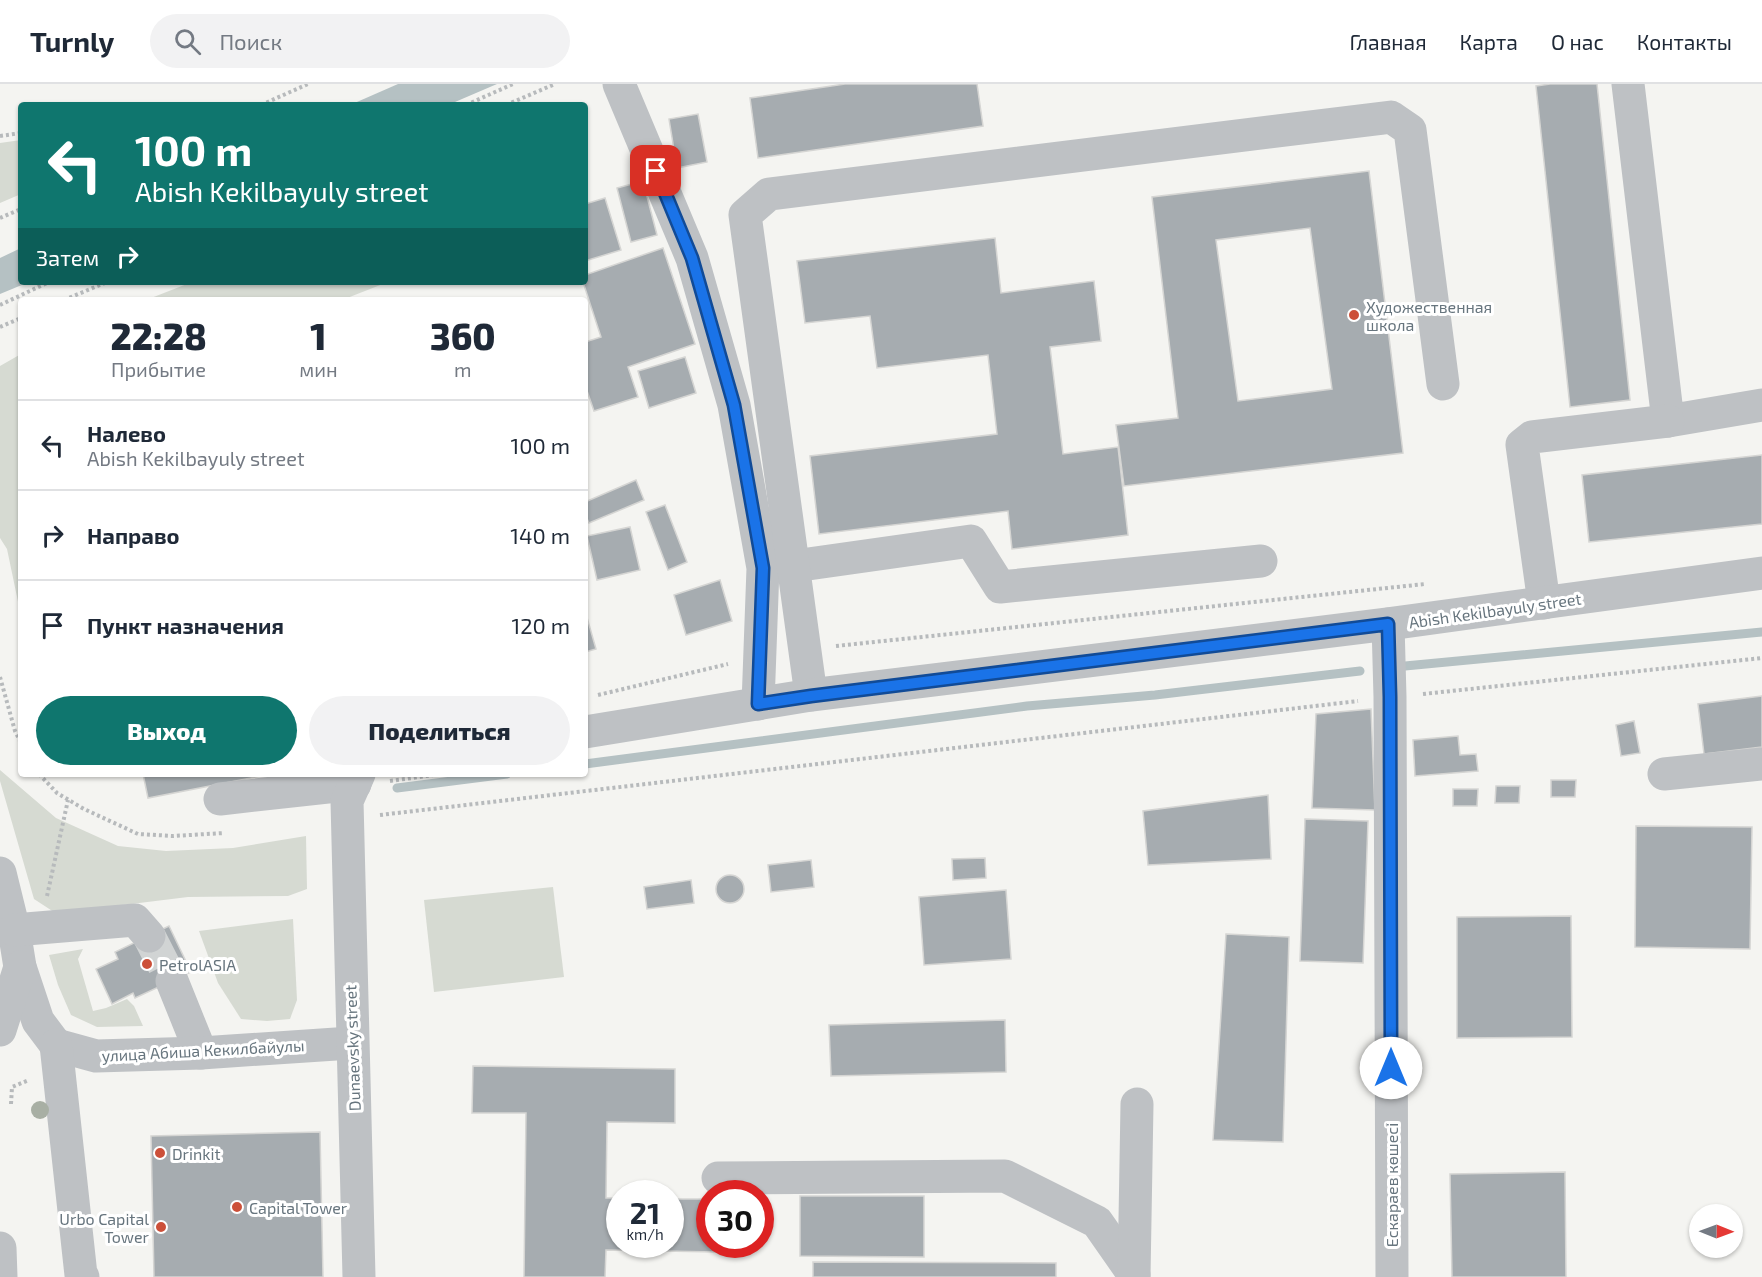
<!DOCTYPE html>
<html lang="ru">
<meta charset="utf-8">
<style>
:root{--surface:#fff;--page:#f2f2f3;--text:#1f2937;--muted:#747a83;--line:#e0e1e3;--accent:#0f766e}
body{margin:0;font-family:"Exo 2",sans-serif;background:var(--page);color:var(--text);height:100vh;display:flex;flex-direction:column;font-size:22px;white-space:nowrap}
*{box-sizing:border-box;margin:0}
p{font-size:20px;color:var(--muted)}
.icon{flex:none;width:33px;height:33px;fill:none;stroke:currentColor;stroke-width:2;stroke-linecap:round;stroke-linejoin:round}
.map{position:relative;flex:1;overflow:hidden}
.details{position:absolute;left:18px;top:213px;width:570px;height:480px;display:flex;flex-direction:column;background:var(--surface);border-radius:6px;box-shadow:0 2px 4px #0004}
.details>*{flex:none}
.banner{position:absolute;left:18px;top:18px;width:570px;height:183px;border-radius:6px;box-shadow:0 2px 4px #0004;background:#0f766e;color:#fff;overflow:hidden}
.needle{width:39px;rotate:91deg}
.buttons{position:absolute;left:1689px;top:1120px;display:grid;gap:12px}
.buttons a{display:grid;place-items:center;width:54px;height:54px;border-radius:50%;background:var(--surface);box-shadow:0 2px 4px #0004;font-size:30px}
.speed{position:absolute;left:606px;top:1096px;display:flex;gap:12px;font-size:30px;font-weight:700;text-align:center}
.speed>*{display:grid;place-content:center;width:78px;height:78px;border-radius:50%;background:var(--surface);box-shadow:0 2px 4px #0004;line-height:1}
.speed small{font-size:15px;font-weight:400}
.speed .limit{border:9px solid #d22;background:#fff;color:#111}
.pin{position:absolute;display:grid;place-items:center;width:51px;height:51px;color:#fff;margin:-26px;border-radius:12px;box-shadow:0 3px 9px #0006}
.me{position:absolute;width:66px;margin:-33px;rotate:0deg;stroke-linejoin:round;filter:drop-shadow(0 0 4px #0008)}
.turn{display:flex;align-items:center;gap:21px;height:126px;padding:0 18px;font-size:27px}
.turn .icon{width:78px;height:78px;stroke-width:2.5}
.turn b{display:block;font-size:42px;line-height:51px}
.then{display:flex;align-items:center;height:57px;padding:0 18px;background:#0003;gap:12px;font-size:22px}
.eta{display:flex;justify-content:space-evenly;align-items:center;height:102px;text-align:center}
.eta b{font-size:36px;font-weight:800;line-height:42px}
.button{display:flex;gap:12px;margin-top:auto;padding:12px 18px}
.button a{flex:1;height:69px;border-radius:36px;background:var(--accent);color:#fff;font-size:24px;font-weight:800;line-height:69px;text-align:center}
.button a+a{background:var(--page);color:var(--text)}
ul{padding:0;list-style:none}
li{display:flex;align-items:center;gap:18px;height:90px;padding:0 18px;border-top:2px solid var(--line)}
li div{flex:1}
li b{display:block;font-size:22px}
li em{font-style:normal}
header{display:flex;align-items:center;gap:36px;box-sizing:border-box;height:84px;padding:0 30px;background:var(--surface);border-bottom:2px solid var(--line)}
header strong{font-size:28px}
nav{display:flex;gap:33px;margin-inline-start:auto;font-size:21px}
.search{width:420px;height:54px;background:var(--page);display:flex;align-items:center;gap:15px;box-sizing:border-box;padding:0 21px;border-radius:33px;color:var(--muted);font-size:22px}
.map>svg:first-child{display:block}
</style>
<header>
<strong>Turnly</strong>
<div class="search"><svg class="icon" aria-label="search" viewBox="0 0 24 24"><circle cx="10" cy="10" r="6"/><path d="M15 15l6 6"/></svg>Поиск</div>
<nav><a>Главная</a><a>Карта</a><a>О нас</a><a>Контакты</a></nav>
</header>
<div class="map">
<svg width="1762" height="1193" viewBox="0 0 1762 1193">
<rect width="100%" height="100%" fill="#f4f4f1"/>
<g fill="#d6dad2">
<path d="M 21,56 L 21,110 L 0,119 L 0,59 Z"/>
<path d="M 192,198 L 388,198 L 342,216 L 146,216 Z"/>
<path d="M 21,270 L 21,532 L 7,465 L 0,454 L 0,282 Z"/>
<path d="M 0,686 L 56,734 L 118,762 L 166,767 L 233,764 L 306,752 L 307,805 L 288,812 L 188,813 L 123,821 L 60,832 L 34,815 L 0,697 Z"/>
<path d="M 553,803 L 564,893 L 434,908 L 424,816 Z"/>
<path d="M 293,835 L 297,916 L 290,935 L 267,937 L 241,935 L 218,899 L 199,847 Z"/>
<path d="M 83,865 L 78,875 L 93,927 L 106,924 L 127,915 L 134,922 L 143,942 L 97,943 L 71,931 L 58,901 L 49,871 Z"/>
</g>
<g fill="#b5c1c3">
<path d="M 398,0 L 497,0 L 448,21 L 350,21 Z"/>
<path d="M 21,164 L 21,198 L 29,198 L 0,210 L 0,174 Z"/>
</g>
<g fill="none" stroke-linecap="round" stroke-linejoin="round">
<g stroke="#b5c1c3" stroke-width="9">
<path d="M 1405,582 L 1762,548"/>
<path d="M 585,680 L 1027,622 L 1155,611 L 1360,587"/>
<path d="M 397,704 L 507,690"/>
</g>
</g>
<g fill="#a6acb0" stroke="#d5d5d3" stroke-width="1.5" fill-rule="evenodd">
<path d="M 845,0 L 977,0 L 983,42 L 758,74 L 750,14 Z"/>
<path d="M 1550,0 L 1597,0 L 1630,316 L 1570,323 L 1536,2 Z"/>
<path d="M 698,30 L 707,78 L 677,84 L 669,35 Z"/>
<path d="M 1369,87 L 1403,369 L 1124,402 L 1116,341 L 1178,334 L 1152,113 ZM 1310,144 L 1332,305 L 1238,317 L 1216,156 Z"/>
<path d="M 643,97 L 657,151 L 631,158 L 617,104 Z"/>
<path d="M 605,114 L 621,166 L 585,177 L 585,120 Z"/>
<path d="M 995,154 L 1001,209 L 1094,197 L 1101,257 L 1050,263 L 1063,370 L 1118,363 L 1128,451 L 1012,465 L 1008,427 L 819,450 L 810,372 L 997,350 L 988,271 L 877,284 L 870,232 L 805,239 L 797,177 Z"/>
<path d="M 663,164 L 695,260 L 628,283 L 638,313 L 594,327 L 585,301 L 585,258 L 601,253 L 583,198 L 585,198 L 585,191 Z"/>
<path d="M 685,273 L 696,309 L 649,324 L 638,287 Z"/>
<path d="M 1762,371 L 1762,440 L 1589,458 L 1582,391 Z"/>
<path d="M 636,396 L 644,416 L 589,439 L 585,430 L 585,418 Z"/>
<path d="M 665,421 L 687,478 L 668,486 L 646,428 Z"/>
<path d="M 630,443 L 640,486 L 597,496 L 587,452 Z"/>
<path d="M 720,496 L 732,537 L 686,551 L 674,511 Z"/>
<path d="M 586,530 L 596,565 L 585,568 L 585,531 Z"/>
<path d="M 1762,612 L 1762,663 L 1704,670 L 1698,620 Z"/>
<path d="M 1371,625 L 1375,726 L 1312,724 L 1316,630 Z"/>
<path d="M 1634,637 L 1640,669 L 1621,672 L 1616,641 Z"/>
<path d="M 1458,652 L 1460,671 L 1476,670 L 1478,687 L 1415,692 L 1413,656 Z"/>
<path d="M 143,690 L 271,690 L 148,714 Z"/>
<path d="M 1551,696 L 1576,696 L 1575,713 L 1551,713 Z"/>
<path d="M 1496,702 L 1520,702 L 1519,719 L 1495,719 Z"/>
<path d="M 1453,705 L 1478,705 L 1477,722 L 1453,722 Z"/>
<path d="M 1268,711 L 1271,775 L 1148,781 L 1143,727 Z"/>
<path d="M 1305,735 L 1368,737 L 1363,879 L 1300,877 Z"/>
<path d="M 1636,742 L 1752,743 L 1750,865 L 1635,863 Z"/>
<path d="M 985,774 L 986,794 L 953,796 L 952,775 Z"/>
<path d="M 811,776 L 814,803 L 771,808 L 768,781 Z"/>
<circle cx="730" cy="805" r="14"/>
<path d="M 691,796 L 694,819 L 647,825 L 644,803 Z"/>
<path d="M 1006,806 L 1011,875 L 924,881 L 919,813 Z"/>
<path d="M 1571,832 L 1572,953 L 1457,954 L 1457,833 Z"/>
<path d="M 169,842 L 191,888 L 135,914 L 133,909 L 112,920 L 96,885 L 118,875 L 115,868 Z"/>
<path d="M 1226,850 L 1289,853 L 1283,1058 L 1213,1056 Z"/>
<path d="M 1005,936 L 1006,988 L 831,992 L 829,941 Z"/>
<path d="M 473,982 L 675,985 L 675,1039 L 607,1038 L 606,1114 L 620,1114 L 620,1161 L 670,1161 L 670,1115 L 710,1115 L 710,1161 L 717,1161 L 717,1168 L 606,1166 L 605,1193 L 524,1193 L 526,1029 L 472,1029 Z"/>
<path d="M 320,1048 L 323,1193 L 154,1193 L 151,1052 Z"/>
<path d="M 1565,1088 L 1566,1193 L 1452,1193 L 1450,1090 Z"/>
<path d="M 800,1112 L 924,1112 L 924,1173 L 800,1172 Z"/>
<path d="M 813,1178 L 1056,1179 L 1056,1193 L 813,1193 Z"/>
</g>
<g fill="none" stroke-linecap="round" stroke-linejoin="round">
<path stroke="#d1d4d4" stroke-width="33" stroke-dasharray="33 16" stroke-linecap="butt" d="M 149,852 L 172,897"/>
<g stroke="#b7babc" stroke-width="4" stroke-dasharray="3 3" stroke-linecap="butt">
<path d="M 261,21 L 308,0"/>
<path d="M 466,21 L 513,0"/>
<path d="M 506,21 L 555,0"/>
<path d="M 0,52 L 21,49"/>
<path d="M 0,134 L 21,125"/>
<path d="M 64,216 L 107,198"/>
<path d="M 0,221 L 49,198"/>
<path d="M 0,243 L 21,234"/>
<path d="M 836,562 L 1425,500"/>
<path d="M 0,593 L 15,647 L 21,659"/>
<path d="M 1423,610 L 1762,574"/>
<path d="M 598,611 L 728,580"/>
<path d="M 39,690 L 57,709 L 84,725 L 138,750 L 173,752 L 224,749"/>
<path d="M 390,697 L 441,690"/>
<path d="M 380,731 L 1358,617"/>
<path d="M 47,812 L 68,716"/>
<path d="M 11,1020 L 12,1003 L 29,996"/>
</g>
<g stroke="#bec1c4" stroke-width="33">
<path d="M 619,0 L 692,174 L 734,321 L 763,484 L 758,620"/>
<path d="M 1628,0 L 1668,337 L 1762,321"/>
<path d="M 794,482 L 971,457 L 1000,503 L 1261,477"/>
<path d="M 1544,519 L 1522,361 L 1532,353 L 1668,337"/>
<path d="M 1388,540 L 1390,613 L 1392,1193"/>
<path d="M 811,611 L 745,131 L 769,110 L 1391,33 L 1410,46 L 1443,300"/>
<path d="M 585,648 L 811,611 L 1388,540 L 1762,489"/>
<path d="M 1664,690 L 1762,680"/>
<path d="M 220,715 L 355,700"/>
<path d="M 0,789 L 14,846 L 20,883 L 38,937 L 56,961"/>
<path d="M 14,846 L 135,836 L 149,852"/>
<path d="M 172,897 L 201,969"/>
<path d="M 0,946 L 20,883"/>
<path d="M 56,961 L 96,972 L 201,969 L 351,959"/>
<path d="M 56,961 L 81,1191 L 83,1193"/>
<path d="M 718,1094 L 1005,1092 L 1097,1138 L 1134,1191"/>
<path d="M 0,1164 L 1,1193"/>
<path d="M 359,1193 L 347,717 L 359,690"/>
<path d="M 1134,1193 L 1137,1020"/>
</g>
</g>
<circle fill="#a8afa4" cx="40" cy="1026" r="9"/>
<g fill="none" stroke-linecap="round" stroke-linejoin="round">
<g stroke="#114b97" stroke-width="15">
<path id="route" d="M 656,87 L 692,174 L 734,321 L 763,484 L 758,620 L 811,612 L 1388,540 L 1390,613 L 1391,984"/>
</g>
<use href="#route" stroke="#1a73e8" stroke-width="10"/>
</g>
<g fill="#cc5039" stroke="#fff" stroke-width="2">
<circle cx="1354" cy="231" r="6"/>
<circle cx="147" cy="880" r="6"/>
<circle cx="160" cy="1069" r="6"/>
<circle cx="237" cy="1123" r="6"/>
<circle cx="161" cy="1143" r="6"/>
</g>
<g text-anchor="middle" dominant-baseline="central" stroke-width="6" stroke-linejoin="round" paint-order="stroke">
<g font-size="16" fill="#67757e" stroke="#fff" text-anchor="start">
<text x="1366" y="222">Художественная<tspan x="1366" dy="18">школа</tspan></text>
<text x="159" y="880">PetrolASIA</text>
<text x="172" y="1069">Drinkit</text>
<text x="249" y="1123">Capital Tower</text>
<text x="149" y="1134" text-anchor="end">Urbo Capital<tspan x="149" dy="18">Tower</tspan></text>
</g>
<g font-size="16" fill="#67757e" stroke="#fff">
<text transform="translate(1495 526) rotate(-8)">Abish Kekilbayuly street</text>
<text transform="translate(352 964) rotate(-92)">Dunaevsky street</text>
<text transform="translate(203 966) rotate(-3)">улица Абиша Кекилбайулы</text>
<text transform="translate(1391 1101) rotate(-90)">Ескараев көшесі</text>
</g>
</g>
</svg>
<div class="buttons">
<a><svg class="needle" viewBox="-14 -14 28 28"><path d="M0-13l5 13h-10z" fill="#e53935"/><path d="M0 13l5-13h-10z" fill="#747a83"/></svg></a>
</div>
<div class="speed"><div>21<small>km/h</small></div><div class="limit">30</div></div>
<div class="pin" style="left:656px;top:87px;background:#d93025"><svg class="icon" aria-label="arrive" viewBox="0 0 24 24"><path d="M6 21V4h12l-3 4 3 4H6"/></svg></div>
<svg class="me" style="left:1391px;top:984px" viewBox="-20 -20 40 40"><circle r="19" fill="#fff"/><path d="M0-13L10 11 0 6-10 11z" fill="#1a73e8"/></svg>
<div class="banner">
<div class="turn"><svg class="icon" aria-label="left" viewBox="0 0 24 24"><path d="M17 20v-9H6M10 6l-5 5 5 5"/></svg><div><b>100 m</b>Abish Kekilbayuly street</div></div>
<div class="then">Затем<svg class="icon" aria-label="right" viewBox="0 0 24 24"><path d="M7 20v-9h11M14 6l5 5-5 5"/></svg></div>
</div>
<section class="details">
<div class="eta">
<div><b>22:28</b><p>Прибытие</p></div>
<div><b>1</b><p>мин</p></div>
<div><b>360</b><p>m</p></div>
</div>
<ul>
<li><svg class="icon" aria-label="left" viewBox="0 0 24 24"><path d="M17 20v-9H6M10 6l-5 5 5 5"/></svg><div><b>Налево</b><p>Abish Kekilbayuly street</p></div><em>100 m</em></li>
<li><svg class="icon" aria-label="right" viewBox="0 0 24 24"><path d="M7 20v-9h11M14 6l5 5-5 5"/></svg><div><b>Направо</b></div><em>140 m</em></li>
<li><svg class="icon" aria-label="arrive" viewBox="0 0 24 24"><path d="M6 21V4h12l-3 4 3 4H6"/></svg><div><b>Пункт назначения</b></div><em>120 m</em></li>
</ul>
<div class="button"><a>Выход</a><a>Поделиться</a></div>
</section>
</div>
